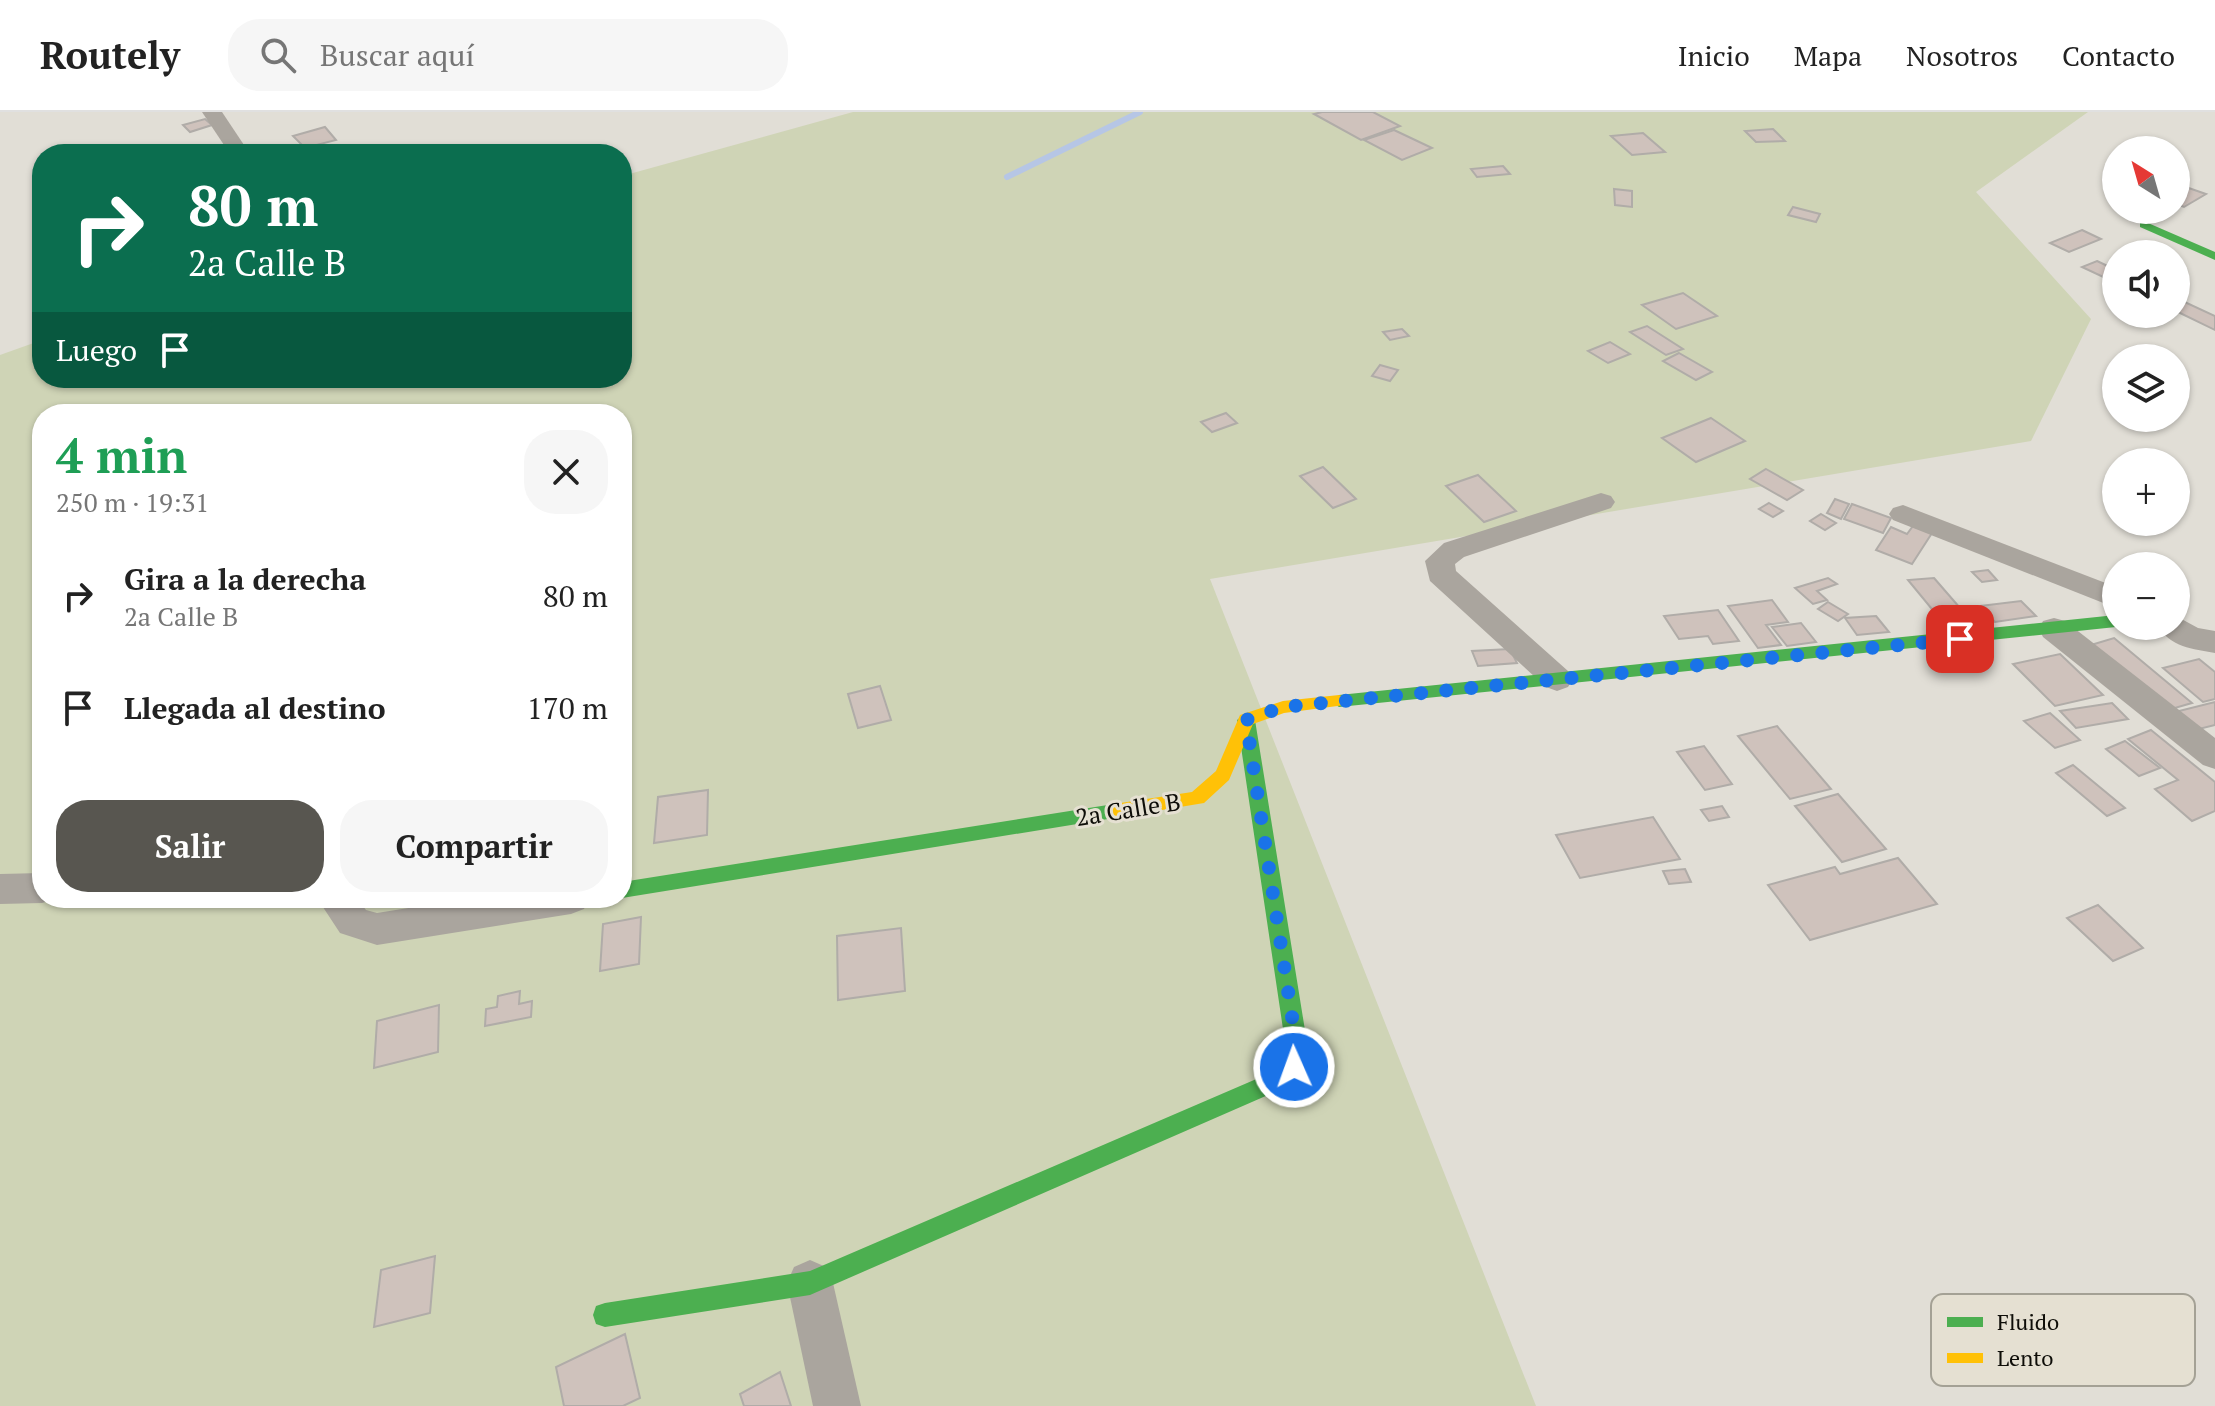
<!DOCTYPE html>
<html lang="es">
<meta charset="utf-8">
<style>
:root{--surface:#fff;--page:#f6f6f6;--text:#222;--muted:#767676;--line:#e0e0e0;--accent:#585650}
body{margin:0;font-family:"PT Serif",serif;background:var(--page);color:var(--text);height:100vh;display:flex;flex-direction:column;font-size:30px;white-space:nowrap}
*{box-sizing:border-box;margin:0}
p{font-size:26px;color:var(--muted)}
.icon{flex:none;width:44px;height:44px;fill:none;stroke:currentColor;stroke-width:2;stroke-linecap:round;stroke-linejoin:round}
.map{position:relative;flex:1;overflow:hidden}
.sheet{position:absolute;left:32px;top:292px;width:600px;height:504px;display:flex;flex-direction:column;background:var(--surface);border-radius:32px;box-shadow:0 2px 6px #0004}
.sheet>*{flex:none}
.guide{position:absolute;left:32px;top:32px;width:600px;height:244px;border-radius:32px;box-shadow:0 2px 6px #0004;background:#0b6e4f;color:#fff;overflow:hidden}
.needle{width:52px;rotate:323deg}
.controls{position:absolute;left:2102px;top:24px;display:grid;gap:16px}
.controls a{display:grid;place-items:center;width:88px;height:88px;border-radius:50%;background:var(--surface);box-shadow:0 2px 6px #0004;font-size:40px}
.pin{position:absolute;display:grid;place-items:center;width:68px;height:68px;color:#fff;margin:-34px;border-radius:16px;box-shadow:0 4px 12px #0006}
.me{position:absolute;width:88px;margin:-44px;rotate:358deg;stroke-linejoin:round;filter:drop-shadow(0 0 6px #0008)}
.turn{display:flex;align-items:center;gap:28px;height:168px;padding:0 24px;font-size:36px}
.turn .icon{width:104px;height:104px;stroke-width:2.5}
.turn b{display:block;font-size:56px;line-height:68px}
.then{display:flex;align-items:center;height:76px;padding:0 24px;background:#0003;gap:16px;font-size:30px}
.round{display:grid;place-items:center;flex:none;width:84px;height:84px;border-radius:32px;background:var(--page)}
.head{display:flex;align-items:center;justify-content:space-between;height:136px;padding:0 24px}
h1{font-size:48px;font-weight:600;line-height:60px;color:#1e9e55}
.button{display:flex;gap:16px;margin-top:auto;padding:16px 24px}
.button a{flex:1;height:92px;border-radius:32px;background:var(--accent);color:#fff;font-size:32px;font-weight:600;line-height:92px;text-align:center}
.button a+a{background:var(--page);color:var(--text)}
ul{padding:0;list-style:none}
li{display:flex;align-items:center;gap:24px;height:112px;padding:0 24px}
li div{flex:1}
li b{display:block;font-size:30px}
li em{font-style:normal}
header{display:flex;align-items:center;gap:48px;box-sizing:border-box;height:112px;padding:0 40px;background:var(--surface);border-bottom:2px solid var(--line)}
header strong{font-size:38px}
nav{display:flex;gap:44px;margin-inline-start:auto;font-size:28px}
.search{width:560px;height:72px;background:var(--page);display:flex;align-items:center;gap:20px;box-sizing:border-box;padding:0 28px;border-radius:32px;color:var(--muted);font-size:30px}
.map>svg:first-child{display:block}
</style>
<header>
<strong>Routely</strong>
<div class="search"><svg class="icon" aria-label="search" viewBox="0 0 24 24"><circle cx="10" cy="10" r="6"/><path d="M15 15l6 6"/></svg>Buscar aquí</div>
<nav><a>Inicio</a><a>Mapa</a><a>Nosotros</a><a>Contacto</a></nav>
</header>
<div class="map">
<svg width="2215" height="1294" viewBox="0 0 2215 1294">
<rect width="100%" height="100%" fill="#e1ded6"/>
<path fill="#cfd4b6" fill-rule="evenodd" d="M 853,0 L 2088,0 L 1976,80 L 2091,207 L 2031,329 L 1210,467 L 1536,1294 L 0,1294 L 0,243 L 42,228 L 42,266 L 622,266 L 622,64 ZM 42,302 L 622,302 L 622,786 L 42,786 Z"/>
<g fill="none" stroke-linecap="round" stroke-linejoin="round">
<path stroke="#b6c6e5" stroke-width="6" d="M 1007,65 L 1140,0"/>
</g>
<g fill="#cfc2bc" stroke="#b0aca8" stroke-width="2">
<path d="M 1322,0 L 1373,0 L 1400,14 L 1361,28 L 1314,2 Z"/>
<path d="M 205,7 L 212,13 L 190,20 L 183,13 Z"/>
<path d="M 325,15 L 336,28 L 305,36 L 293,24 Z"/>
<path d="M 1773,17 L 1785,29 L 1756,30 L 1745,19 Z"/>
<path d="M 1394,18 L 1432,36 L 1402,48 L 1364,28 Z"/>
<path d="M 1643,21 L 1665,40 L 1632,43 L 1611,24 Z"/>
<path d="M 1503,54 L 1510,62 L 1477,65 L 1471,57 Z"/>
<path d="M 2183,74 L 2206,82 L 2184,95 L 2176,92 L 2176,77 Z"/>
<path d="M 1614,77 L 1632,79 L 1632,95 L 1615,93 Z"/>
<path d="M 1793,95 L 1820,102 L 1816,110 L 1788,103 Z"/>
<path d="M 2082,118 L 2101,127 L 2069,140 L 2050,131 Z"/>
<path d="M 2097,149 L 2116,158 L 2116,171 L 2082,155 Z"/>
<path d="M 1683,181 L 1717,204 L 1676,217 L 1642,193 Z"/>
<path d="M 2176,186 L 2215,204 L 2215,218 L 2176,199 Z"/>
<path d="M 1647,214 L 1683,237 L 1666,243 L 1630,220 Z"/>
<path d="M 1402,217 L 1409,224 L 1390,228 L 1383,220 Z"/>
<path d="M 1610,230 L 1630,242 L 1608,251 L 1588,239 Z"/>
<path d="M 1679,241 L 1712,260 L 1696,268 L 1663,249 Z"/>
<path d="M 1380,253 L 1398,258 L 1390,269 L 1372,264 Z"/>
<path d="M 1226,301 L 1237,311 L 1212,320 L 1201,310 Z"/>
<path d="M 1711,306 L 1745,329 L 1696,350 L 1662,326 Z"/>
<path d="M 1323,355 L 1356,387 L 1333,396 L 1300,364 Z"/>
<path d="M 1766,357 L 1803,378 L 1787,388 L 1750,367 Z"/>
<path d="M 1478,363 L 1516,399 L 1484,410 L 1446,374 Z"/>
<path d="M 1835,387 L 1849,392 L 1841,407 L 1827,401 Z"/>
<path d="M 1769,391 L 1783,399 L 1773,405 L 1759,397 Z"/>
<path d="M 1852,392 L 1891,406 L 1883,421 L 1844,407 Z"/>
<path d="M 1821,402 L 1836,411 L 1825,418 L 1810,409 Z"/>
<path d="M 1913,414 L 1932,421 L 1912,452 L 1876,438 L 1891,415 L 1907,422 Z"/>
<path d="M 1988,458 L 1997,468 L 1982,470 L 1972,460 Z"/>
<path d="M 1828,466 L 1837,472 L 1817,479 L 1827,488 L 1813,492 L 1795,476 Z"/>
<path d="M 1934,466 L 1973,511 L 1945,513 L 1908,468 Z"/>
<path d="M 1772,488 L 1788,510 L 1766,513 L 1781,533 L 1758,536 L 1728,494 Z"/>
<path d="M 2021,489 L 2036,504 L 1995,510 L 1980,494 Z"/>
<path d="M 1828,490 L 1848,502 L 1838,509 L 1818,497 Z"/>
<path d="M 1718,498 L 1739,529 L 1713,532 L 1708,524 L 1679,527 L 1664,504 Z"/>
<path d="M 1876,504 L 1889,520 L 1857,523 L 1845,506 Z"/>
<path d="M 1801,511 L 1816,530 L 1787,534 L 1772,515 Z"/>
<path d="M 2114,526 L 2192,591 L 2168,598 L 2091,533 Z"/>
<path d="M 1510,537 L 1517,551 L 1478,554 L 1472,539 Z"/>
<path d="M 2060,542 L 2103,583 L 2055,594 L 2013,552 Z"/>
<path d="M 2199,547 L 2215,560 L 2215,587 L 2203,590 L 2163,556 Z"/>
<path d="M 880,574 L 891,608 L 858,616 L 848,582 Z"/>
<path d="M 2215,590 L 2215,613 L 2195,618 L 2175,600 Z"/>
<path d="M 2112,591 L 2128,607 L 2076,616 L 2060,599 Z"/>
<path d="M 2050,601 L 2080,628 L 2055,636 L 2024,609 Z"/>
<path d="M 1777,614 L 1831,677 L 1790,687 L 1738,624 Z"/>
<path d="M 2151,618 L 2215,670 L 2215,699 L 2192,709 L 2155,677 L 2178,668 L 2128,627 Z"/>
<path d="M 2125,629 L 2160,656 L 2139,664 L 2106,637 Z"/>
<path d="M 1704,634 L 1732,672 L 1705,678 L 1677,640 Z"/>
<path d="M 2073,653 L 2125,696 L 2107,704 L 2056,661 Z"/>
<path d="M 708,678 L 707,723 L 654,731 L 658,685 Z"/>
<path d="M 1838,682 L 1886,737 L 1842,750 L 1795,694 Z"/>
<path d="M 1722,694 L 1729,705 L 1709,709 L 1701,698 Z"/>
<path d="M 1653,705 L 1680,747 L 1580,766 L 1556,723 Z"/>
<path d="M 1898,746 L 1937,792 L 1810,828 L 1768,773 L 1835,755 L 1840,762 Z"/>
<path d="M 1685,757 L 1691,770 L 1669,772 L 1663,759 Z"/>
<path d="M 2098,793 L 2143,836 L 2113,849 L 2067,806 Z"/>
<path d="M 641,805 L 639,852 L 600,859 L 603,812 Z"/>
<path d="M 901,816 L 905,879 L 838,888 L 837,824 Z"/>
<path d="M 520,879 L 519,892 L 532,889 L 531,905 L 485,914 L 486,897 L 497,895 L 498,884 Z"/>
<path d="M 439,893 L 438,940 L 374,956 L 377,909 Z"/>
<path d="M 435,1144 L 430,1201 L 374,1215 L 381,1158 Z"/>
<path d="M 625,1222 L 640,1286 L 623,1294 L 564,1294 L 556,1255 Z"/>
<path d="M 780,1260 L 791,1294 L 744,1294 L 740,1282 Z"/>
</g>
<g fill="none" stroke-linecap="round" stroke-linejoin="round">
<g fill="#aaa59e" fill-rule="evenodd">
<path d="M 202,0 L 222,0 L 250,42 L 230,42 Z"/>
<path d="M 1601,381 L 1611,384 L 1615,390 L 1611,396 L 1464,445 L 1455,452 L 1456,459 L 1568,559 L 1573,567 L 1568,575 L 1557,579 L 1546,575 L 1430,469 L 1425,449 L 1444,431 Z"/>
<path d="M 1903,393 L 2116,475 L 2116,496 L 1893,408 L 1889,402 L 1893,396 Z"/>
<path d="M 2176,504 L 2198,516 L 2215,519 L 2215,541 C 2193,537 2170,535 2158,514 L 2176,514 Z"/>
<path d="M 2054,506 L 2065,509 L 2215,626 L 2215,657 L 2203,653 L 2043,525 L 2039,517 L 2043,509 Z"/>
<path d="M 42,761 L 42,786 L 55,787 L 42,791 L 0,792 L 0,762 Z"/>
<path d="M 317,786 L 357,786 L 366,798 L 377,801 L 471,786 L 590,786 L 584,797 L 571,802 L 377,833 L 340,821 Z"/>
<path d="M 810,1148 L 826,1155 L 833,1171 L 861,1294 L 813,1294 L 787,1171 L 794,1155 Z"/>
</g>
<g fill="#4caf50" fill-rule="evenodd">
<path d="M 2140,111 L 2148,111 L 2215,140 L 2215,148 L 2140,115 Z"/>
<path d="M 2116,503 L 2118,514 L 2116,515 L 1339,595 L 1330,589 L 1339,583 Z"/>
<path d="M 1246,601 L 1255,608 L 1308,937 L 1302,962 L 1284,976 L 810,1183 L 605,1215 L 596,1212 L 593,1203 L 596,1194 L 605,1191 L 810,1159 L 1268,962 L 1284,950 L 1286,937 L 1237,608 Z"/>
<path d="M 1114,692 L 1121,694 L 1123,699 L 1121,704 L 1114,706 L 622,786 L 621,786 L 622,770 Z"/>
</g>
<path fill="#ffc107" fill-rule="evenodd" d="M 1339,583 L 1345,585 L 1348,589 L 1345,593 L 1284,601 L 1253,612 L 1229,668 L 1204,691 L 1114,706 L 1107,704 L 1105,699 L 1107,694 L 1114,692 L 1192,680 L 1216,659 L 1240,603 L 1283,589 Z"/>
</g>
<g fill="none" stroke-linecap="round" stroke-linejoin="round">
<path stroke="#1a73e8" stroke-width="14" stroke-dasharray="0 25.2" d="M 1294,955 L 1297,937 L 1246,608 L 1283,595 L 1960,527"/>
</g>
<g text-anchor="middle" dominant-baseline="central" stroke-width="6" stroke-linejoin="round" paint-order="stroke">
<g font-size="24" fill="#0e0d08" stroke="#e5e0d2">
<text transform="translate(1128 697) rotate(-9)">2a Calle B</text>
</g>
</g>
<rect x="1931" y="1182" width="264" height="92" rx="12" fill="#e5e0d2" stroke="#a4a195" stroke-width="2"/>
<rect x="1947" y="1205" width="36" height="10" fill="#4caf50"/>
<rect x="1947" y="1241" width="36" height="10" fill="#ffc107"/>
<g font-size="22" fill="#0e0d08">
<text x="1997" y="1218">Fluido</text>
<text x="1997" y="1254">Lento</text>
</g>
</svg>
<div class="controls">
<a><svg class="needle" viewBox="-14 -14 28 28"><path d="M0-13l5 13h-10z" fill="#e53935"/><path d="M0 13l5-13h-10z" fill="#767676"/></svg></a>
<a><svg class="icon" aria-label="sound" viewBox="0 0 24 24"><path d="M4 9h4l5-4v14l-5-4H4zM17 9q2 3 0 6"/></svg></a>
<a><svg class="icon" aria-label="layers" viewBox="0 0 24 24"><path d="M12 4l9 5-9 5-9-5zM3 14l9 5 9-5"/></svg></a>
<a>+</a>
<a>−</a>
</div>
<div class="pin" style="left:1960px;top:527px;background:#d93025"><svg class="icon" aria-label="arrive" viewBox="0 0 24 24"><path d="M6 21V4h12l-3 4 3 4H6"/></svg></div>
<svg class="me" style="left:1294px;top:955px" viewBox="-20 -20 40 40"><circle r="17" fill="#1a73e8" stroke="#fff" stroke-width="3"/><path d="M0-11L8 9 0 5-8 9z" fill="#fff"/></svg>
<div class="guide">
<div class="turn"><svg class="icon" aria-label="right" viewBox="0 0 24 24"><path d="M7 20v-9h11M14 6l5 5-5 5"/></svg><div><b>80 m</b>2a Calle B</div></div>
<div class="then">Luego<svg class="icon" aria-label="arrive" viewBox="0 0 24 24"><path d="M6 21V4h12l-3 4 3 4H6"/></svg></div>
</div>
<section class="sheet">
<div class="head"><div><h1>4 min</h1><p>250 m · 19:31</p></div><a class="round"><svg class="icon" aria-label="close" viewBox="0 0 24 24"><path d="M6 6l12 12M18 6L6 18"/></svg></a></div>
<ul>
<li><svg class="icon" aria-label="right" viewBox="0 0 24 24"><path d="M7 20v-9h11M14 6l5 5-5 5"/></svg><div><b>Gira a la derecha</b><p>2a Calle B</p></div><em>80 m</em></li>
<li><svg class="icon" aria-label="arrive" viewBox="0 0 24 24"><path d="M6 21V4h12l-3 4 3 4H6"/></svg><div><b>Llegada al destino</b></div><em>170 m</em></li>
</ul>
<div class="button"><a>Salir</a><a>Compartir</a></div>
</section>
</div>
